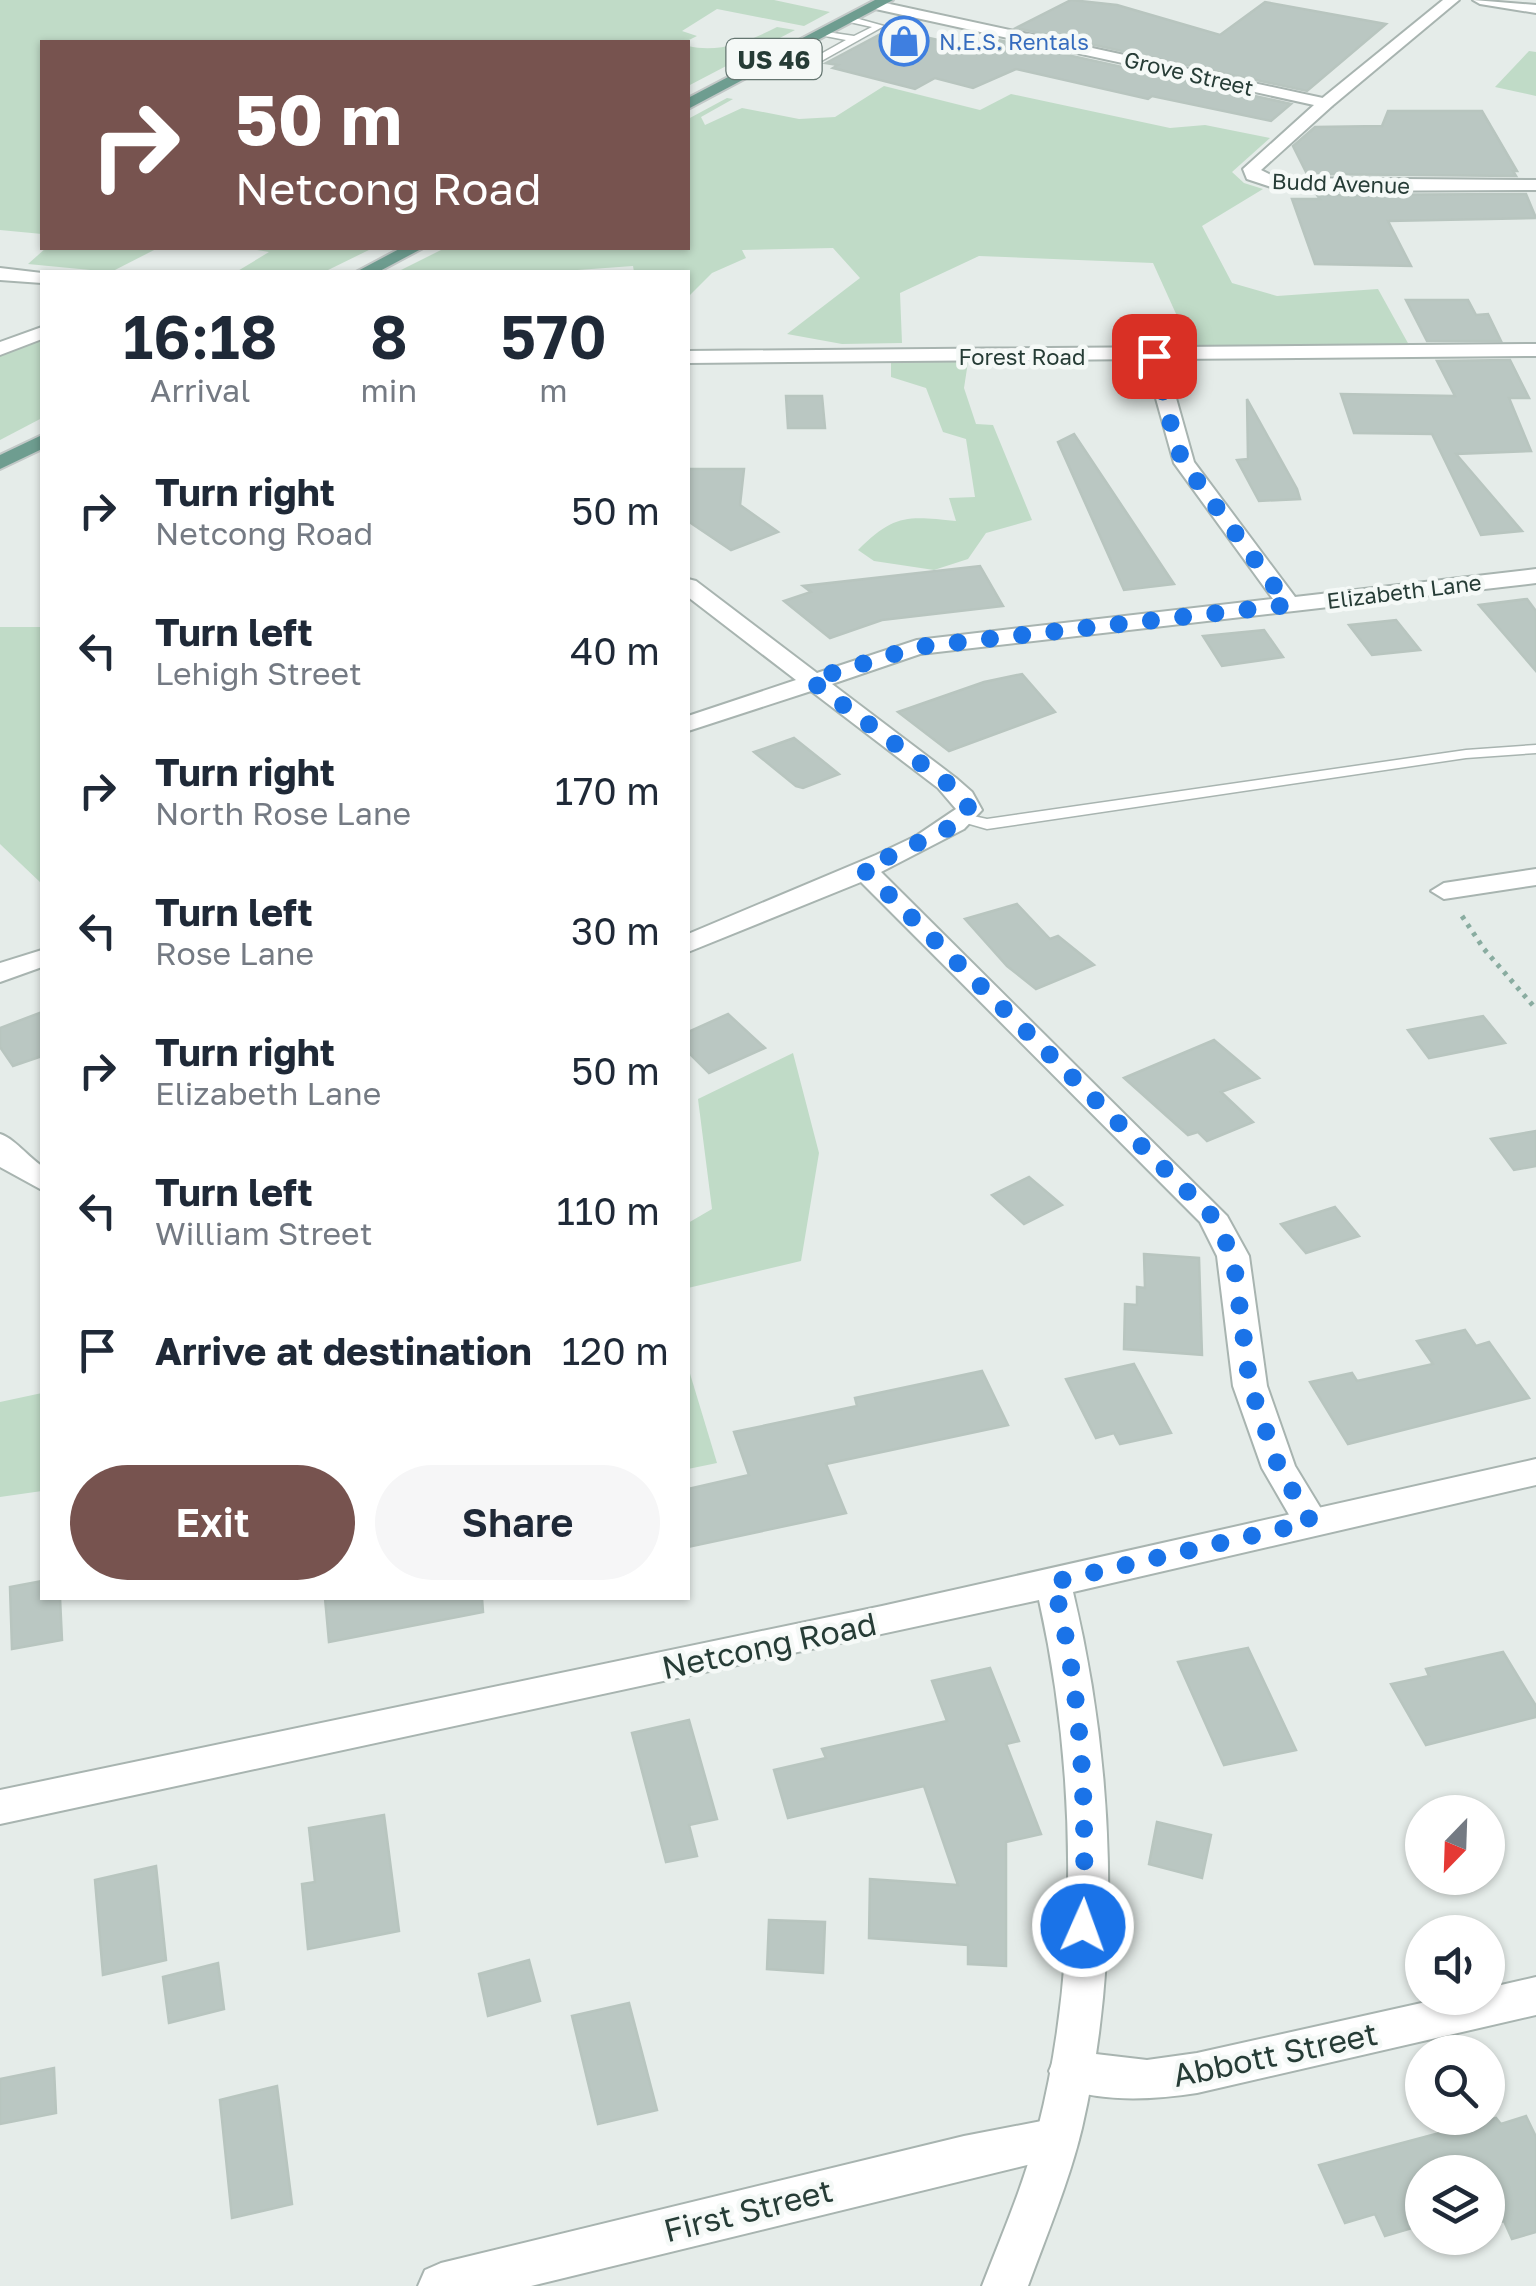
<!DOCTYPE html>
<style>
:root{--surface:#fff;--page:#f6f6f7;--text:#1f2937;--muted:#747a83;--accent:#77534f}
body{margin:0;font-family:"Golos Text",sans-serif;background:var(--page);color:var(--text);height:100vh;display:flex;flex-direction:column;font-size:38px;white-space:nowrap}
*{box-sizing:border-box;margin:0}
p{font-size:32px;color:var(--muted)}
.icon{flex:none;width:55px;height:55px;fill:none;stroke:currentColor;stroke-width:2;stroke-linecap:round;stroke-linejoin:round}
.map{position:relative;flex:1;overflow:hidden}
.drawer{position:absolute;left:40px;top:270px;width:650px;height:1330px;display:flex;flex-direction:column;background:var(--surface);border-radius:0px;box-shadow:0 2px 8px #0004}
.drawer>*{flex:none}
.hud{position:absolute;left:40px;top:40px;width:650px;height:210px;border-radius:0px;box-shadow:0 2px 8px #0004;background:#77534f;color:#fff;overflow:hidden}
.needle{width:65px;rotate:203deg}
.buttons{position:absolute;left:1405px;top:1795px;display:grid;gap:20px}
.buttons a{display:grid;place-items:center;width:100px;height:100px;border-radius:50%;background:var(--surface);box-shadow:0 2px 8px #0004;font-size:50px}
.pin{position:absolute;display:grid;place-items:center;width:85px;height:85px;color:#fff;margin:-42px;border-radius:20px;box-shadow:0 5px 15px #0006}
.me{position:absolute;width:110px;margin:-55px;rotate:2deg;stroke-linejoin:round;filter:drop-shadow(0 0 8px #0008)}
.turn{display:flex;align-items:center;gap:35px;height:210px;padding:0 30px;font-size:45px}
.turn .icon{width:130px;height:130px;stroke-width:2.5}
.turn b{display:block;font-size:70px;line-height:85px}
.eta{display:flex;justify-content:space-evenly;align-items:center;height:170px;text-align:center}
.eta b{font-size:60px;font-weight:600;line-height:70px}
.primary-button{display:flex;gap:20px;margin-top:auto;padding:20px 30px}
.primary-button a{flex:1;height:115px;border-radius:60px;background:var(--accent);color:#fff;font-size:40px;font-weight:600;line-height:115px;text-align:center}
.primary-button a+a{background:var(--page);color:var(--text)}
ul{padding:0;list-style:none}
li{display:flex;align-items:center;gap:30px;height:140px;padding:0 30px}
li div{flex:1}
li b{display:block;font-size:38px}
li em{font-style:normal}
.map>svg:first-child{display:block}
</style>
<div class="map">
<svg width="1536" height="2286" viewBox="0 0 1536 2286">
<rect width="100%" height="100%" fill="#e5ece9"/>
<g fill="#c0dbc7">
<path d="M 0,0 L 774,0 L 830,12 L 804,26 L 717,9 L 682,31 L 697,36 L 685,42 L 42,42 L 42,234 L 0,230 Z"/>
<path d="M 777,27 L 795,30 L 688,86 L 688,46 C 719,53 748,42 777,27 Z"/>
<path d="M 1529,51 L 1536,52 L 1536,96 L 1495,87 Z"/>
<path d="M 884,86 L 980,110 L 1011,94 L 1170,128 L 1205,125 L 1270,138 L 1232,172 L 1244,183 L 1263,189 L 1202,226 L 1232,283 L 1277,296 L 1378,289 L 1409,345 L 1191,347 L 1153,263 L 979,256 L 900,293 L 902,343 L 842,344 L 787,334 L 860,278 L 833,248 L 742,250 L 746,258 L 712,273 L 688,297 L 688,272 L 634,272 L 633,266 L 550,272 L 397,272 L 445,248 L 688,248 L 688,119 L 727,98 L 733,99 L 701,117 L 705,125 L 742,108 L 799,119 L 835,117 Z"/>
<path d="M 46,248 L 158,248 L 111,272 L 28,264 Z"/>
<path d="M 245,248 L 373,248 L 324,272 L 236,272 L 269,252 Z"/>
<path d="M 42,339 L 42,418 L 0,440 L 0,355 Z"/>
<path d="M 891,361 L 968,362 L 964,388 L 976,424 L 993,425 L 1032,520 L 986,533 L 968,559 L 934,570 L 874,561 L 858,550 C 894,514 907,516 956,521 L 949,498 L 975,497 L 966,439 L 943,432 L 926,388 L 891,377 Z"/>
<path d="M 0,627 L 42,627 L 42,884 L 0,844 Z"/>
<path d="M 793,1053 L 819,1153 L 801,1261 L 688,1288 L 688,1223 L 712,1209 L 698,1099 Z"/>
<path d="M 688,1367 L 717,1463 L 688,1469 Z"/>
<path d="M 42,1393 L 42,1491 L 0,1497 L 0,1402 Z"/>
</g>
<g fill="#bac7c2" stroke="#b8c5bf" stroke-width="2.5">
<path d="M 1071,0 L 1117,5 L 1220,35 L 1265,2 L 1386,24 L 1307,91 L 1016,28 Z"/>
<path d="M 890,29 L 973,48 L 994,39 L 1291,104 L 1271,121 L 1152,96 L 1148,99 L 1016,69 L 973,88 L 935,78 L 915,89 L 833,68 L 838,65 L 826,63 Z"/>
<path d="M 1388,111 L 1482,111 L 1517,171 L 1513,171 L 1516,176 L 1307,174 L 1293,146 L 1315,127 L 1382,126 Z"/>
<path d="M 1526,194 L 1536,218 L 1388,221 L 1411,266 L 1315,264 L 1292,199 L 1320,199 L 1317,195 Z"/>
<path d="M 1406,300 L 1468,300 L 1476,315 L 1488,314 L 1501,341 L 1427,341 Z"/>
<path d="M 1510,360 L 1529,398 L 1509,398 L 1531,451 L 1456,454 L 1522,531 L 1481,535 L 1432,434 L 1354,433 L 1341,394 L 1455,396 L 1437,361 Z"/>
<path d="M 786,396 L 822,396 L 825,428 L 788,428 Z"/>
<path d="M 1247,399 L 1297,489 L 1300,499 L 1259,501 L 1237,460 L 1248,459 Z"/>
<path d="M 1074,434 L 1174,584 L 1124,590 L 1058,442 Z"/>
<path d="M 688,469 L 744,469 L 740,505 L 778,532 L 731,550 L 688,521 Z"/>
<path d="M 980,566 L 1003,606 L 882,620 L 830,638 L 784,601 L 811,592 L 803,586 Z"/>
<path d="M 1527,599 L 1536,611 L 1536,671 L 1479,605 Z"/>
<path d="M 1396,620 L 1420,650 L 1372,655 L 1349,625 Z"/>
<path d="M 1264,630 L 1283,657 L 1222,666 L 1203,636 Z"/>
<path d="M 1022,674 L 1055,712 L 949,751 L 898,712 L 984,682 Z"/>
<path d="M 794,738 L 839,774 L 803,788 L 796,786 L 754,752 Z"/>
<path d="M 1017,904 L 1050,939 L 1058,936 L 1094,965 L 1036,989 L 1007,966 L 965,919 Z"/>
<path d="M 42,1012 L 42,1056 L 13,1066 L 0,1047 L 0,1028 Z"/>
<path d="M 728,1014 L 765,1048 L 709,1073 L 688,1052 L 688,1032 Z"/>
<path d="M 1483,1016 L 1505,1043 L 1429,1058 L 1408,1030 Z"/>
<path d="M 1214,1040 L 1259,1078 L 1221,1092 L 1253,1122 L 1207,1141 L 1198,1132 L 1188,1135 L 1124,1078 Z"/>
<path d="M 1536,1131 L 1536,1166 L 1514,1170 L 1491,1139 Z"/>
<path d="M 1029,1177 L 1062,1205 L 1024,1224 L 992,1195 Z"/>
<path d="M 1335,1207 L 1359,1236 L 1306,1253 L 1281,1224 Z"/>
<path d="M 1144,1254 L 1199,1258 L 1202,1355 L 1124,1349 L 1125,1304 L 1137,1305 L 1137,1287 L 1145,1288 Z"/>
<path d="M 1465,1330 L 1476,1346 L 1489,1342 L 1529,1398 L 1348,1444 L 1310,1382 L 1352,1373 L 1357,1381 L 1433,1364 L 1417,1341 Z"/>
<path d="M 1134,1364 L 1171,1433 L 1120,1444 L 1114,1433 L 1096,1438 L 1066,1379 Z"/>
<path d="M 982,1371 L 1008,1425 L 826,1464 L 846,1513 L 688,1547 L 688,1489 L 749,1475 L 734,1432 L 857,1406 L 855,1398 Z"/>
<path d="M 42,1581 L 42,1598 L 60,1598 L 62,1640 L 12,1649 L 10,1587 Z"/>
<path d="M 325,1598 L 482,1598 L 483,1612 L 329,1642 Z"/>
<path d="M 1248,1648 L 1296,1750 L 1224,1765 L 1178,1662 Z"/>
<path d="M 1503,1652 L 1536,1706 L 1536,1717 L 1426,1745 L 1391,1684 L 1429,1676 L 1426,1669 Z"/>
<path d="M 990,1668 L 1019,1741 L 1006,1744 L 1041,1834 L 1006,1842 L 1006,1966 L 968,1964 L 968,1945 L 869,1938 L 870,1879 L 958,1885 L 924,1786 L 788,1818 L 774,1770 L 826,1758 L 822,1749 L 947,1721 L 932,1681 Z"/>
<path d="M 689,1720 L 717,1819 L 689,1825 L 697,1856 L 666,1862 L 632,1733 Z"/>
<path d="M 384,1815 L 399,1931 L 308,1949 L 302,1884 L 315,1882 L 309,1828 Z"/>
<path d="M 1157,1822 L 1211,1835 L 1202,1878 L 1149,1864 Z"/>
<path d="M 156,1866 L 166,1960 L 103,1975 L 95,1880 Z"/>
<path d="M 769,1920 L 825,1922 L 823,1973 L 767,1969 Z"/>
<path d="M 529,1960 L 540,2001 L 488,2016 L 479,1974 Z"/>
<path d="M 218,1963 L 224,2009 L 169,2023 L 163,1977 Z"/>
<path d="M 629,2003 L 657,2110 L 598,2124 L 572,2016 Z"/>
<path d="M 54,2068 L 56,2113 L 0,2124 L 0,2079 Z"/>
<path d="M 277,2086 L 292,2204 L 232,2218 L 220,2100 Z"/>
<path d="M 1526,2116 L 1536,2137 L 1536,2232 L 1512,2239 L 1504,2221 L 1488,2225 L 1488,2172 L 1422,2172 L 1422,2225 L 1385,2236 L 1375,2214 L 1345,2223 L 1319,2165 L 1496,2118 L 1501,2124 Z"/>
</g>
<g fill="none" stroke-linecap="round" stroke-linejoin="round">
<g stroke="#a8b4b0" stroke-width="3">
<g id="service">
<path d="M 848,16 L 884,26 L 816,64 L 810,64 L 810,60 L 846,40 L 820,35 L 820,31 L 854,36 L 872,27 L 845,21 Z"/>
<path d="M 1536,745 L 1536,753 L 1466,758 L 987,829 L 959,821 L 957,818 L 964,814 L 987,819 L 1466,750 Z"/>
</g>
</g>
<g stroke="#a8b4b0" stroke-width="4">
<g id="minor">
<path d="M 1473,0 L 1536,5 L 1536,13 L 1480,4 Z"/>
<path d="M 876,1 L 1332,100 L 1332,106 L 1261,170 L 1277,178 L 1536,180 L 1536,190 L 1312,191 L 1274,188 L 1247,179 L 1243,169 L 1314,105 L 871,8 L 869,5 Z"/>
<path d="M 0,268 L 42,273 L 42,283 L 0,280 Z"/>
<path d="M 42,327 L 42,339 L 0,355 L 0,342 Z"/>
<path d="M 1536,344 L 1536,356 L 1165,359 L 1194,462 L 1295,597 L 1536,569 L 1536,583 L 920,654 L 832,684 L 956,778 L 972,792 L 982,810 L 964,829 L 881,872 L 1227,1216 L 1249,1256 L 1267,1386 L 1295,1466 L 1329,1522 L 1323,1532 L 1311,1536 L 1299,1532 L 1262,1468 L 1233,1386 L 1217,1256 L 1200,1222 L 861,882 L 688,952 L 688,934 L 876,855 L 916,836 L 956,809 L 938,788 L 811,691 L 688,731 L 688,716 L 796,680 L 688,597 L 688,579 L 696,581 L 817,673 L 917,640 L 1273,599 L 1174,463 L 1145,359 L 688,363 L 688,351 Z"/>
<path d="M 1536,869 L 1536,885 L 1444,899 L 1431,891 L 1444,883 Z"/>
<path d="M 42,950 L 42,967 L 0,982 L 0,963 Z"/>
<path d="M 0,1134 C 14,1138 28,1157 42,1166 L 42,1190 L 0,1167 Z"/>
<path d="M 1536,1977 L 1536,2015 L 1197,2093 C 1151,2100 1100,2103 1055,2085 L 1049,2071 L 1055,2057 L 1070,2051 L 1147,2060 L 1197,2053 L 1444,1998 L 1488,1998 L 1488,1988 Z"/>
<path d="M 1057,2118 L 1072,2124 L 1079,2139 L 1072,2154 L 531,2286 L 418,2286 L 425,2270 L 441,2263 L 964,2136 Z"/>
</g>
</g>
<g stroke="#a8b4b0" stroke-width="4">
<g id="tertiary">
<path d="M 1443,0 L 1459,0 L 1332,106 L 1320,106 L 1320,100 Z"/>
<path d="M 1536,1459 L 1536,1485 L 1073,1592 C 1114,1763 1122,1955 1082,2128 C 1069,2182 1047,2234 1028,2286 L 982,2286 C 1002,2234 1025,2182 1038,2128 C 1080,1963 1076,1765 1039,1600 L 0,1824 L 0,1790 L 882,1606 Z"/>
</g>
</g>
<g stroke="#c2c8c7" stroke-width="4">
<g id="primary">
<path d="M 875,0 L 893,0 L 688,109 L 688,98 Z"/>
<path d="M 401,248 L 423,248 L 378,272 L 356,272 Z"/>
<path d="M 42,435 L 42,449 L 0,469 L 0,455 Z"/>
</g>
</g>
<path stroke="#89aca0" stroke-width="5" stroke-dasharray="4 6" stroke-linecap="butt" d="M 1462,916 L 1484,949 L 1536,1009"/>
<use href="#service" fill="#fff" fill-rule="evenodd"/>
<use href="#minor" fill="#fff" fill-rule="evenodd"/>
<use href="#tertiary" fill="#fff" fill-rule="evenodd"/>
<use href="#primary" fill="#6e9d90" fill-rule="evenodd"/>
</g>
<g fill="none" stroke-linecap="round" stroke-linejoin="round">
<path stroke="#1a73e8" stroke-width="18" stroke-dasharray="0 32.4" d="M 1083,1926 C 1087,1811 1083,1693 1053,1582 L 1311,1522 L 1279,1468 L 1250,1386 L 1233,1256 L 1212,1216 L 863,869 L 957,824 L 967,814 L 968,806 L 947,783 L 810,680 L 917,647 L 1288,605 L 1184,463 L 1176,445 L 1154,356"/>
</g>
<defs>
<g id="shop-ring" transform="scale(2.5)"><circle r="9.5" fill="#f5f9f7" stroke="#3f7fe0" stroke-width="1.5"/><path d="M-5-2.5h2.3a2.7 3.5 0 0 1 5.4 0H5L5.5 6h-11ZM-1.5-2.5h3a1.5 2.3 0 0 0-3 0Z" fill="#3f7fe0"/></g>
</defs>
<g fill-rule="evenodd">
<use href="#shop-ring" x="904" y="41"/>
</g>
<g text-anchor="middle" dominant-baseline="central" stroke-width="9" stroke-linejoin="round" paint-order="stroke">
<g font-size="22" fill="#366cbe" stroke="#f5f9f7" text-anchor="start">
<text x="939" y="41">N.E.S. Rentals</text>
</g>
<g font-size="22" fill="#263c36" stroke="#f5f9f7">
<text transform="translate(1189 73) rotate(13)">Grove Street</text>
<text transform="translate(1341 183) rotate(2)">Budd Avenue</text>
<text x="1022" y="356">Forest Road</text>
<text transform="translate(1404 591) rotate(-7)">Elizabeth Lane</text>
</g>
<rect fill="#f5f9f7" stroke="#647570" stroke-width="2.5" x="726.5" y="39" width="95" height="40" rx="8"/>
<g font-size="25" font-weight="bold" fill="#263c36">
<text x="774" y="59">US 46</text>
</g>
<g font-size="32" fill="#263c36" stroke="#f5f9f7">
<text transform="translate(769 1645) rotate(-12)">Netcong Road</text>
<text transform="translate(1275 2054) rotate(-12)">Abbott Street</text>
<text transform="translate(748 2210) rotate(-14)">First Street</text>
</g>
</g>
</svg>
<div class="buttons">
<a><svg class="needle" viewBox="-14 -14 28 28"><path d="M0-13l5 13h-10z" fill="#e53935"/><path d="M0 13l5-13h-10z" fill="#747a83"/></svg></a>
<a><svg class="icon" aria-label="sound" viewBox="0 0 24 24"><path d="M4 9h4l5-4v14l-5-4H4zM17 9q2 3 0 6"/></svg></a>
<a><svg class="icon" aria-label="search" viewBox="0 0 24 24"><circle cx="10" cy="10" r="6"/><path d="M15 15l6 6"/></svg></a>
<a><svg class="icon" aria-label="layers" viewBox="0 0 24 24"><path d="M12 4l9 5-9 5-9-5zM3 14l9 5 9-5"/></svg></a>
</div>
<div class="pin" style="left:1154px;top:356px;background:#d93025"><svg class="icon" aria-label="arrive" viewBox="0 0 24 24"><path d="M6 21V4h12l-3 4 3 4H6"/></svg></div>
<svg class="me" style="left:1083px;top:1926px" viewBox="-20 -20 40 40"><circle r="17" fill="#1a73e8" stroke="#fff" stroke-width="3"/><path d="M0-11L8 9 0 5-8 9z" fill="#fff"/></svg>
<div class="hud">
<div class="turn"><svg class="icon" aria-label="right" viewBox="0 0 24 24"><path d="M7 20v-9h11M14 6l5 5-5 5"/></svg><div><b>50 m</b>Netcong Road</div></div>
</div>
<section class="drawer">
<div class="eta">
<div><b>16:18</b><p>Arrival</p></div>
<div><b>8</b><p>min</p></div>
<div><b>570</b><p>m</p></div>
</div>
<ul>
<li><svg class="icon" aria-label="right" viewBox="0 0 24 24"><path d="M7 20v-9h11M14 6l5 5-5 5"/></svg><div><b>Turn right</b><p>Netcong Road</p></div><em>50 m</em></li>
<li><svg class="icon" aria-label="left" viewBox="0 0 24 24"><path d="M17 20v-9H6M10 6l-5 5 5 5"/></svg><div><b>Turn left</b><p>Lehigh Street</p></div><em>40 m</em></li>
<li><svg class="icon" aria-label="right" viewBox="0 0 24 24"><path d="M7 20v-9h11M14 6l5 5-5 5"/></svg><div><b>Turn right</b><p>North Rose Lane</p></div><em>170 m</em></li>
<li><svg class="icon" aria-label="left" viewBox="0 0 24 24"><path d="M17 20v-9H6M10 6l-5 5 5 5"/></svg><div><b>Turn left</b><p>Rose Lane</p></div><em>30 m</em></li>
<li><svg class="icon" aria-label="right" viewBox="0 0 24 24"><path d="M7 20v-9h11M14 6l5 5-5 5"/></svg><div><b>Turn right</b><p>Elizabeth Lane</p></div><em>50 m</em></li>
<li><svg class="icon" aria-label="left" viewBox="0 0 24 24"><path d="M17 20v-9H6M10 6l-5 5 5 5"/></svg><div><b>Turn left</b><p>William Street</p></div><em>110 m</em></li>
<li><svg class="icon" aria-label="arrive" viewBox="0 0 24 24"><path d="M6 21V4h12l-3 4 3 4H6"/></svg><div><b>Arrive at destination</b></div><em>120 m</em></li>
</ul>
<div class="primary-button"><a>Exit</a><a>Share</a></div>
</section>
</div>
